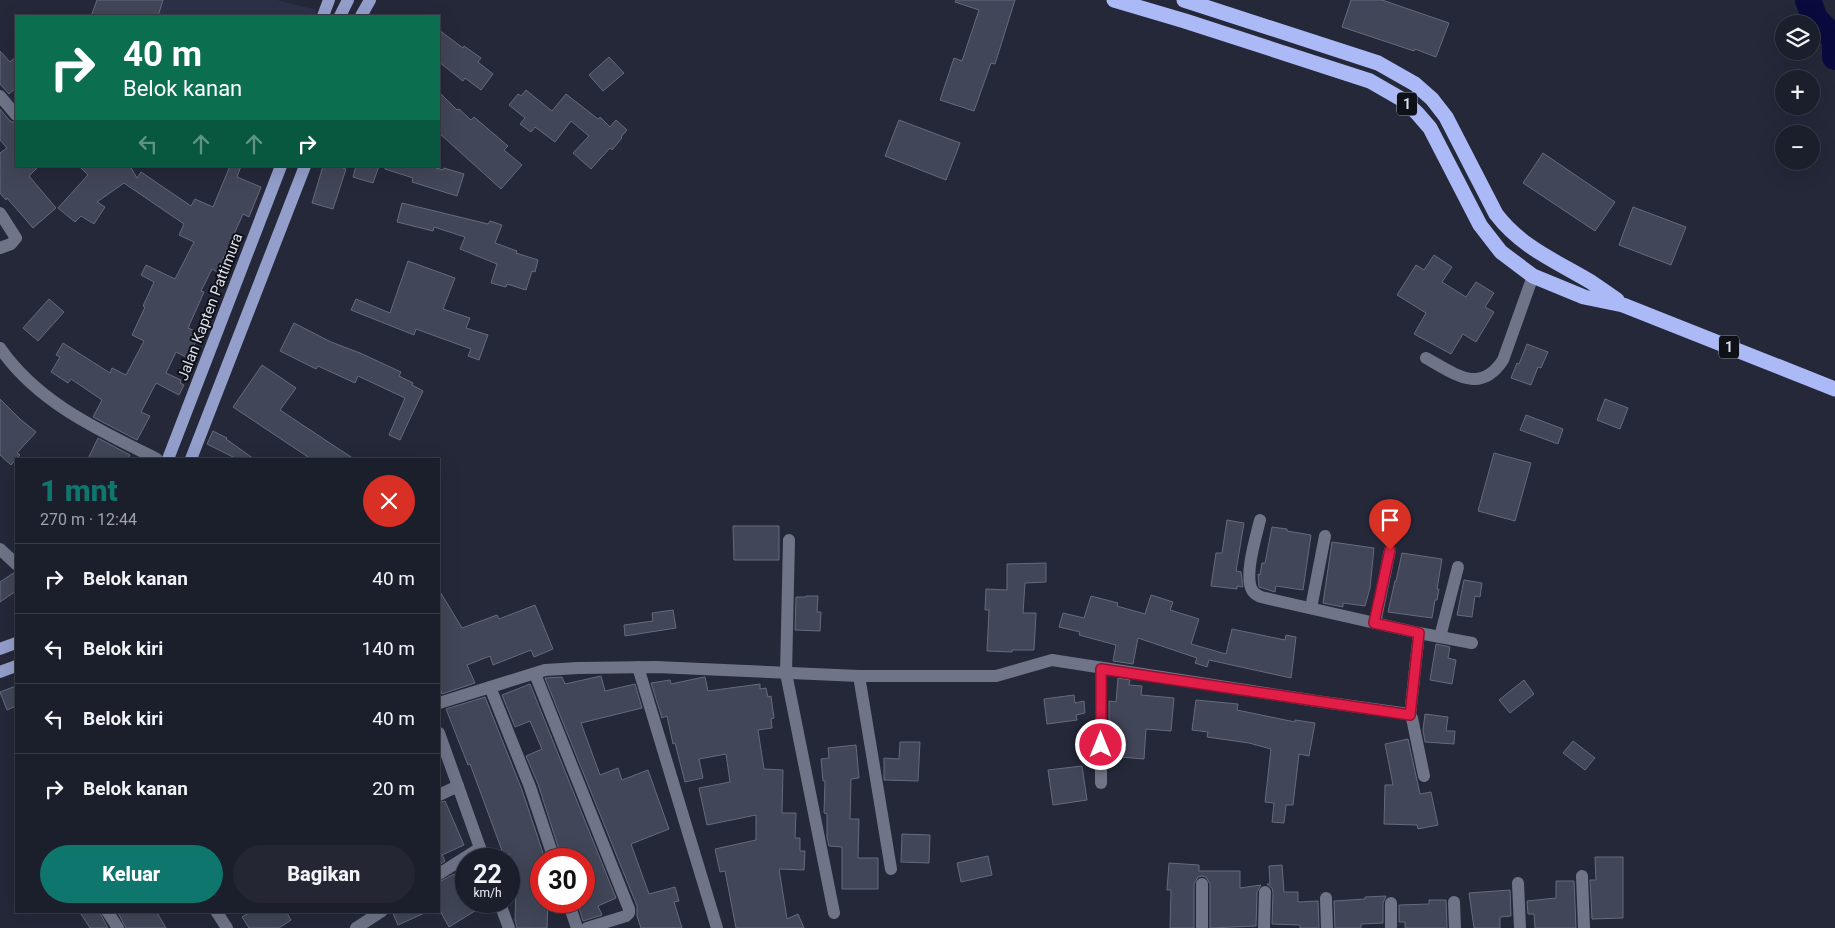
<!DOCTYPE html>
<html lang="id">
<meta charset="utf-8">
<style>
:root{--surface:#1b1e2b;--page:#242733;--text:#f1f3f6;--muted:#a0a2a9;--line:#393c47;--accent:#0f766e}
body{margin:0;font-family:Roboto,sans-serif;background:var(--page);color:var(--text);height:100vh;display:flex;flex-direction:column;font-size:19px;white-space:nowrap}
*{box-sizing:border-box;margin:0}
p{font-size:16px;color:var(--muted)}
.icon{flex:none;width:28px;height:28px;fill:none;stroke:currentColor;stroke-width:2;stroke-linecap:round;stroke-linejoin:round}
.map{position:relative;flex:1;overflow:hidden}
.sheet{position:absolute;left:15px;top:458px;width:425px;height:455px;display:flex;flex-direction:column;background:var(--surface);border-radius:0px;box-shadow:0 5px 20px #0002,0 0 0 1px var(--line)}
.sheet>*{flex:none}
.hud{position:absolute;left:15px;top:15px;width:425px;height:152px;border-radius:0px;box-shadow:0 5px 20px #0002,0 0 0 1px var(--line);background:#0b6e4f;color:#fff;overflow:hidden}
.buttons{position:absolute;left:1775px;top:15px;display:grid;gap:10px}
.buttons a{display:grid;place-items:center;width:45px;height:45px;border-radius:50%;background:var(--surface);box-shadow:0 5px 20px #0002,0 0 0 1px var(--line);font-size:25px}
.speed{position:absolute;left:455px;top:848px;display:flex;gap:10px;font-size:25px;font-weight:700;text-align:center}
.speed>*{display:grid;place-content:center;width:65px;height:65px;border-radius:50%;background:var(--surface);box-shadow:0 5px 20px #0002,0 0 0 1px var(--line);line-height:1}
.speed small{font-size:12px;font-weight:400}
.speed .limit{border:8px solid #d22;background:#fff;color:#111}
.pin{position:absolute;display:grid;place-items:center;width:42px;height:42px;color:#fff;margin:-51px -21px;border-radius:50% 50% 50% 0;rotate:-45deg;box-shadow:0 0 5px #0007}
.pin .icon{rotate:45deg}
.me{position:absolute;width:55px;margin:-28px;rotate:0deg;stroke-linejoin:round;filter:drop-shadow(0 0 4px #0008)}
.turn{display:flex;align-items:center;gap:18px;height:105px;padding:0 25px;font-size:22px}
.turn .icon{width:65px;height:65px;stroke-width:2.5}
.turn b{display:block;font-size:35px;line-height:42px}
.lanes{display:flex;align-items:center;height:48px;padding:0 25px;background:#0003;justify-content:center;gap:25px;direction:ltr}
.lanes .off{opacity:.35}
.round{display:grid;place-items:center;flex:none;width:52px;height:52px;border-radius:26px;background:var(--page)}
.summary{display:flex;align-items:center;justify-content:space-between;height:85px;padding:0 25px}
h1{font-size:30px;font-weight:800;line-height:38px;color:var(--accent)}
.action{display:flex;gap:10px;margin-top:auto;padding:10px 25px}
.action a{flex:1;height:58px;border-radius:30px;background:var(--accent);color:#fff;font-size:20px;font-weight:800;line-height:58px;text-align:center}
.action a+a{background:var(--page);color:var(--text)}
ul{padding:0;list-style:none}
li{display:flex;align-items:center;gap:15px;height:70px;padding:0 25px;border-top:1px solid var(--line)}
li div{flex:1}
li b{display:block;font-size:19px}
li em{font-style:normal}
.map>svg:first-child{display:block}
</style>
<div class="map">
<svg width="1835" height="928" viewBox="0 0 1835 928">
<rect width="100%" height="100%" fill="#242839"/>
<path fill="#2c3148" d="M 140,0 L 277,0 L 317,10 L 315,16 L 135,16 Z"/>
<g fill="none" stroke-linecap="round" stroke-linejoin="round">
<path stroke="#0b0a3e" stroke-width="26" d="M 1808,0 L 1815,19 L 1835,39 L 1835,57"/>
</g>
<g fill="#414658" stroke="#656a7e">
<path d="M 97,0 L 163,0 L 158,16 L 91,16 Z"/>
<path d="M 956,0 L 1015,0 L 995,64 L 991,63 L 974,111 L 940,100 L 954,58 L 962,61 L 979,10 L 955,2 Z"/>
<path d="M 1351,0 L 1382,0 L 1449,23 L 1436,57 L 1415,49 L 1414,51 L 1342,27 Z"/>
<path d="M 439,30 L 463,48 L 464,46 L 481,58 L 478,62 L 493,74 L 481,90 L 465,78 L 463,81 L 439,62 Z"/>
<path d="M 0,51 L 10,62 L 16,57 L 16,88 L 9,94 L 0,84 Z"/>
<path d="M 609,57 L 624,73 L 603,91 L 589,75 Z"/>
<path d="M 526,90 L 552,111 L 566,94 L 598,119 L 600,117 L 610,127 L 616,120 L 627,130 L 621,137 L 622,138 L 612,150 L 610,148 L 591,169 L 573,153 L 589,136 L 571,121 L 555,142 L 535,127 L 531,132 L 520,124 L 525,118 L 509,105 L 518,94 L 521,96 Z"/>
<path d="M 439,92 L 457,110 L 459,109 L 471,120 L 474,117 L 508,146 L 504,150 L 522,165 L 501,189 L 439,133 Z"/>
<path d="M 0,109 L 10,121 L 16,123 L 16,166 L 39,166 L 29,176 L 56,208 L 33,228 L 7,198 L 6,200 L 0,193 L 0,153 L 7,148 L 0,140 Z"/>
<path d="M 899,120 L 960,143 L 946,180 L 885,156 Z"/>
<path d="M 1543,153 L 1615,202 L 1595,231 L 1523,183 Z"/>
<path d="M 79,166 L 130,166 L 137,178 L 141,172 L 191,206 L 195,199 L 213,207 L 230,166 L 241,166 L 237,177 L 261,187 L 249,217 L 243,214 L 223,259 L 226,260 L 219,273 L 212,269 L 201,291 L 204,292 L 188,328 L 200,333 L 188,358 L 176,352 L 166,373 L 181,380 L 180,383 L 184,385 L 179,395 L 156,383 L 141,412 L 150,416 L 137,440 L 93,417 L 102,400 L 71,379 L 68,383 L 51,372 L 60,357 L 56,355 L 63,343 L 110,373 L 112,368 L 126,375 L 144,341 L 132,335 L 145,307 L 143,306 L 154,282 L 141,275 L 146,265 L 175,279 L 194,242 L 179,235 L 184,224 L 124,183 L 97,202 L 105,207 L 94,224 L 81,216 L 75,222 L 58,208 L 88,175 Z"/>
<path d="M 323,166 L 337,166 L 346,169 L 333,209 L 312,203 Z"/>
<path d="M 356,166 L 379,166 L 373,183 L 353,177 Z"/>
<path d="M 385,166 L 430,166 L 443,170 L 444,168 L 464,174 L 457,196 L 412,182 L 413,178 L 385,169 Z"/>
<path d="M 402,203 L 488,224 L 490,221 L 502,225 L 495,243 L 517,251 L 516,253 L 538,260 L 535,272 L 532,271 L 526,290 L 507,284 L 506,287 L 491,283 L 497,264 L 460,249 L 465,237 L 434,227 L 433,231 L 397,222 Z"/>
<path d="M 1633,207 L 1686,227 L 1671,265 L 1619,245 Z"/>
<path d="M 1434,255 L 1452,267 L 1442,282 L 1466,297 L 1476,282 L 1494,293 L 1485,307 L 1494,312 L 1476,342 L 1463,334 L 1451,354 L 1414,334 L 1426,313 L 1397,295 L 1416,265 L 1424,270 Z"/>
<path d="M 408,261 L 455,278 L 443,309 L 470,318 L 466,328 L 488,335 L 479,360 L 468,356 L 471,349 L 416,329 L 414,335 L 351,310 L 356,299 L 390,313 Z"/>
<path d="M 49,299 L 64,312 L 38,341 L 23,328 Z"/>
<path d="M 294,323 L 331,342 L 360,353 L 401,372 L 399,376 L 413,383 L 412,385 L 423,391 L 400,440 L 389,435 L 405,398 L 358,376 L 355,383 L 318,366 L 316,369 L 280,351 Z"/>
<path d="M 1527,344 L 1548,352 L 1541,368 L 1538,367 L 1531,385 L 1511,378 L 1517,363 L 1519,364 Z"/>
<path d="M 262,365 L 296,388 L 280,410 L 354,459 L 311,459 L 233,407 Z"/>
<path d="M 0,399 L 20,419 L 36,432 L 17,453 L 20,455 L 11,465 L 0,455 Z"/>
<path d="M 1605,399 L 1628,408 L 1620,429 L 1597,420 Z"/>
<path d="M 1526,415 L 1563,429 L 1558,444 L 1520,430 Z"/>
<path d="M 213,431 L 227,438 L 226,439 L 254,459 L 237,459 L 207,444 Z"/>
<path d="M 98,438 L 130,455 L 128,459 L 88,459 Z"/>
<path d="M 1494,453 L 1531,463 L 1515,521 L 1478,511 Z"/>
<path d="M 1227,520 L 1244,523 L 1236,571 L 1241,572 L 1243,587 L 1237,586 L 1237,589 L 1211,586 L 1216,553 L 1222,553 Z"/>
<path d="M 733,526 L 779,526 L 779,560 L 734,560 Z"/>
<path d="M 1272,527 L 1287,529 L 1287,531 L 1311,535 L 1303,590 L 1276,586 L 1275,592 L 1259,587 L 1258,574 L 1260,575 L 1262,563 L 1265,563 Z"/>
<path d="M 1332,542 L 1374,548 L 1370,588 L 1365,606 L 1343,603 L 1343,607 L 1323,603 Z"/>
<path d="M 1402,553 L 1442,559 L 1437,589 L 1439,589 L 1437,600 L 1435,600 L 1432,618 L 1388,612 L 1395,581 L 1396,581 Z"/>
<path d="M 1046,563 L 1046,582 L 1025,583 L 1023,613 L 1036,613 L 1034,650 L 1012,650 L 1012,652 L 987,651 L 989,610 L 985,610 L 986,589 L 1007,590 L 1007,564 Z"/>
<path d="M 15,572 L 16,572 L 16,591 L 0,602 L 0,582 Z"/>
<path d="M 1464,580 L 1482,583 L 1480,597 L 1475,596 L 1472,617 L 1457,615 Z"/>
<path d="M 439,590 L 462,628 L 497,615 L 499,619 L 535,605 L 553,649 L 534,657 L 531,650 L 493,665 L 490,656 L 467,665 L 475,683 L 442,694 L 439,685 Z"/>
<path d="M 1151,595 L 1173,602 L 1170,610 L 1199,619 L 1191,644 L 1226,654 L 1232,629 L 1285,640 L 1286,635 L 1296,637 L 1291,678 L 1209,660 L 1207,667 L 1195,663 L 1197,658 L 1138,638 L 1133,664 L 1113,661 L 1116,645 L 1079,635 L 1080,632 L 1059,627 L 1063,613 L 1084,618 L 1091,596 L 1118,603 L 1117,606 L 1145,614 Z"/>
<path d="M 806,596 L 818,596 L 817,612 L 821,612 L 820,631 L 795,630 L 796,597 L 806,597 Z"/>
<path d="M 673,610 L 676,628 L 625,636 L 624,625 L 653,621 L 652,613 Z"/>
<path d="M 1436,644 L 1450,647 L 1448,658 L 1456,660 L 1452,684 L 1430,680 Z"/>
<path d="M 601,676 L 605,691 L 635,684 L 642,708 L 581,723 L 600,775 L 618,768 L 622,780 L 648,770 L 669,829 L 631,844 L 649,894 L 675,887 L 679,901 L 674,902 L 682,928 L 641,928 L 637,916 L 637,906 L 545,678 L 562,677 L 565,684 Z"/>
<path d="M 704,677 L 705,677 L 708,691 L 760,684 L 760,689 L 766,688 L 768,697 L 771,696 L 774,718 L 771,719 L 772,728 L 758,730 L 764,769 L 783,770 L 782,813 L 796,813 L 795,838 L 800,838 L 800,851 L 805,851 L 804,870 L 779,869 L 787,919 L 798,914 L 804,928 L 736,928 L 725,871 L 720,872 L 715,849 L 756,840 L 756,815 L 707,825 L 699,788 L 730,782 L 726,754 L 699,759 L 703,778 L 685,782 L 675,743 L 673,744 L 667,716 L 662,718 L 651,683 L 670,680 L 671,684 Z"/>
<path d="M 1118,678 L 1130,680 L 1129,685 L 1142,686 L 1141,695 L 1174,698 L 1171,731 L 1146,729 L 1144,759 L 1109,756 L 1111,721 L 1109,721 L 1109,701 L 1116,702 Z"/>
<path d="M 1524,680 L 1534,694 L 1510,713 L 1499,700 Z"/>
<path d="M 530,684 L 616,898 L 598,906 L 602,915 L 583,921 L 577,901 L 584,901 L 584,859 L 562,859 L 538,784 L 526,756 L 542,749 L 530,721 L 515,727 L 502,695 Z"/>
<path d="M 16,686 L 16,706 L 7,710 L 0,692 Z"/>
<path d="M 1074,695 L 1075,703 L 1084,701 L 1085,713 L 1076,715 L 1077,720 L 1047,724 L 1044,699 Z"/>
<path d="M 485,697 L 522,790 L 545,859 L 541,859 L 541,902 L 548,902 L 547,928 L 517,928 L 515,920 L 516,889 L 509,868 L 509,854 L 504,856 L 470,764 L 468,765 L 446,709 Z"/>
<path d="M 1196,700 L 1238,704 L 1237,710 L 1295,722 L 1295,720 L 1315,723 L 1309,756 L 1299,754 L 1293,805 L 1286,805 L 1284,823 L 1272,822 L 1274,803 L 1265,802 L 1271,749 L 1249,743 L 1207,737 L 1208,732 L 1192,730 Z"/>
<path d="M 1425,714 L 1448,717 L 1446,731 L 1455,731 L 1454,744 L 1425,742 L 1423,730 Z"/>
<path d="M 1408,739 L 1420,794 L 1431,792 L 1438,825 L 1418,829 L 1417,825 L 1384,824 L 1385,785 L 1393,785 L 1385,744 Z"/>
<path d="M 1573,741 L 1595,758 L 1585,770 L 1563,753 Z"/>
<path d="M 900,742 L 920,742 L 918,781 L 884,780 L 884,758 L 899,759 Z"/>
<path d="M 856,745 L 859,778 L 851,779 L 850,819 L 859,819 L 858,858 L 878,858 L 878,889 L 842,889 L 842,847 L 829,846 L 827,837 L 827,814 L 824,813 L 825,781 L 823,781 L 821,759 L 829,758 L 828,748 Z"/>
<path d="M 1082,766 L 1087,800 L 1053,805 L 1048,770 Z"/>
<path d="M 445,801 L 464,845 L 442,855 L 445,861 L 439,865 L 439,803 Z"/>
<path d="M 902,834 L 930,835 L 929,863 L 901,862 Z"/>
<path d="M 988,856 L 992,875 L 961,882 L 957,863 Z"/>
<path d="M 1595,857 L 1623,857 L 1623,918 L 1592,919 L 1590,880 L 1596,880 Z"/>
<path d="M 1169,863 L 1199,865 L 1199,871 L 1240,871 L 1240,888 L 1261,885 L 1257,892 L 1256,926 L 1210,928 L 1210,884 L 1206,877 L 1202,876 L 1198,877 L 1194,884 L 1194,928 L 1170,928 L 1171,890 L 1167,890 Z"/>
<path d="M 1282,865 L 1284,892 L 1298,892 L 1298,902 L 1318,901 L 1319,928 L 1300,928 L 1300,925 L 1272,924 L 1273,892 L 1272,888 L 1267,884 L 1270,884 L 1269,866 Z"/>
<path d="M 454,874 L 459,883 L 462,881 L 466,888 L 466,901 L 491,901 L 449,927 L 439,909 L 439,882 Z"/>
<path d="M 1556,881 L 1574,881 L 1576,928 L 1535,928 L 1534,914 L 1528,914 L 1527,901 L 1556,898 Z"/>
<path d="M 1510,890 L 1511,916 L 1500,917 L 1500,928 L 1474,928 L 1469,893 Z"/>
<path d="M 1386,896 L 1383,903 L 1383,923 L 1361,924 L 1361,928 L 1335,928 L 1334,901 L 1365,899 L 1365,897 Z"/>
<path d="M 1429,900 L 1446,900 L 1447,928 L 1405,928 L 1405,922 L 1399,922 L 1399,905 L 1429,904 Z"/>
<path d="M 79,911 L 99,911 L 108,928 L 90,928 Z"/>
<path d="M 117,911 L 156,911 L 166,928 L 126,928 Z"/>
<path d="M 252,911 L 286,911 L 291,920 L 279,928 L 249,928 L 242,917 Z"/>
<path d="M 392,911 L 429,911 L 398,925 Z"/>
</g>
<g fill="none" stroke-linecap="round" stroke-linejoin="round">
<g stroke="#6f7488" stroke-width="12">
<path d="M 0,96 L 16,115"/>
<path d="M 0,213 L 16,238 L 11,244 L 0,248"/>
<path d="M 0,348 C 38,403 99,430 157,459"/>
<path d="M 1426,358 C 1455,374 1480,395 1503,360 L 1533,276"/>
<path d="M 1260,520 C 1256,537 1244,575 1252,590 C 1254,594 1257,595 1261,597 L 1419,633 L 1410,715"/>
<path d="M 789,540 L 786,673 L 834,913"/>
<path d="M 0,549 L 16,564"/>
<path d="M 1311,608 L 1325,536"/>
<path d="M 1375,623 L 1390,550"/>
<path d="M 1419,633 L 1472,643"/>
<path d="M 1440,637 L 1458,567"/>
<path d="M 638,667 L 717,928"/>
<path d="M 1101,669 L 1101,783"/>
<path d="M 535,674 L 629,909 L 629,913 L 626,916 L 587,928"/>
<path d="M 859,676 L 891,869"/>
<path d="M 490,687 L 530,787 L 554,859"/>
<path d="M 439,703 L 545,670 L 578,668 L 656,667 L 859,676 L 996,676 L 1052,660 L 1323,702 L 1409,714 L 1412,718 L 1424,776"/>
<path d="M 439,733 L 484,859"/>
<path d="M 439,795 L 458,786"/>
<path d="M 439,874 L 480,848"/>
<path d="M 1582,876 L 1584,928"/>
<path d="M 1518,883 L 1520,928"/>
<path d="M 1202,884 L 1202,928"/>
<path d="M 1326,898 L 1327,928"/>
<path d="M 499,901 L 509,928"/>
<path d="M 568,901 L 577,928"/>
<path d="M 1454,902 L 1455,928"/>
<path d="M 1391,903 L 1391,928"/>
<path d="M 107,911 L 118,928"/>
<path d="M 216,911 L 227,928"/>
<path d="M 356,928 L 382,911"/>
<path d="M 1264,928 L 1265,892"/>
</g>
<g stroke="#939ecb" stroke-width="12">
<path d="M 323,16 L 329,0"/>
<path d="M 340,16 L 348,0"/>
<path d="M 361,16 L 370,0"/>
<path d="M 168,459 L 281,166"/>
<path d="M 191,459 L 305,166"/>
<path d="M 0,649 L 16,643"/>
<path d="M 0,672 L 16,666"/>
</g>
<g stroke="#abbaf7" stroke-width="15">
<path d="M 1114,0 L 1185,21 L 1370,81 L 1403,100 L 1417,113 L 1430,128 L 1480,225 L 1501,252 L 1533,276 L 1584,297 L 1623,305 L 1835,389"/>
<path d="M 1184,0 L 1378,63 L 1415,84 L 1432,99 L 1446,117 L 1496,214 C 1522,248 1556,261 1591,282 C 1600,288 1608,294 1617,300"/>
</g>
</g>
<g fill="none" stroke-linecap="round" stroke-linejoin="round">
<g stroke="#92132f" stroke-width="12">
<path id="route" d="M 1101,745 L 1101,669 L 1410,715 L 1419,633 L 1374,623 L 1390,550"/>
</g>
<use href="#route" stroke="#e11d48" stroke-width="9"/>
</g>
<g text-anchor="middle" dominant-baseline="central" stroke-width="4" stroke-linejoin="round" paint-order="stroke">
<g fill="#0f1119" stroke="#9ea1ab" stroke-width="1">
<rect x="1397" y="92.5" width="20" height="23" rx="4"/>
<rect x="1719" y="335.5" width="20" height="23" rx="4"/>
</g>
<g font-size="14" font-weight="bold" fill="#dcdfea">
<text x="1407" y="104">1</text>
<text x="1729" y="347">1</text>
</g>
<g font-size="15" fill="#dcdfea" stroke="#0f1119">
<text transform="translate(210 307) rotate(-69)">Jalan Kapten Pattimura</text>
</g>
</g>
</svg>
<div class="buttons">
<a><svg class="icon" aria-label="layers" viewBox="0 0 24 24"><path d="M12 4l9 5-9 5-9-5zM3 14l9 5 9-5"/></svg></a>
<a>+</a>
<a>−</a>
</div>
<div class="speed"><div>22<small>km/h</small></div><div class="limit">30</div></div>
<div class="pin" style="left:1390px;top:550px;background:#d93025"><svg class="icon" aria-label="arrive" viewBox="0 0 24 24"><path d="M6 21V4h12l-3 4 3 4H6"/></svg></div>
<svg class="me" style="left:1101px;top:745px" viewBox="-20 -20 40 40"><circle r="17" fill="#e11d48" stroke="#fff" stroke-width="3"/><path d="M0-11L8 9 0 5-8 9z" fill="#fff"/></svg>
<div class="hud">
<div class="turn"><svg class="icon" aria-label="right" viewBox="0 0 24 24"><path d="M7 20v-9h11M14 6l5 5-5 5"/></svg><div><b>40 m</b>Belok kanan</div></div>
<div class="lanes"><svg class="icon off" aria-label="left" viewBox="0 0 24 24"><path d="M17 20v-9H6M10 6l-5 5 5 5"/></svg><svg class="icon off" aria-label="ahead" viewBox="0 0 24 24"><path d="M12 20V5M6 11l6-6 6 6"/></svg><svg class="icon off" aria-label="ahead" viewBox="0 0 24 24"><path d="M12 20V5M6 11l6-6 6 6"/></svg><svg class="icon" aria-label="right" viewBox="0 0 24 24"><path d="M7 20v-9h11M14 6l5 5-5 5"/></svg></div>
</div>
<section class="sheet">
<div class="summary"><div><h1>1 mnt</h1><p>270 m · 12:44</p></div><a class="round" style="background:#d93025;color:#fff"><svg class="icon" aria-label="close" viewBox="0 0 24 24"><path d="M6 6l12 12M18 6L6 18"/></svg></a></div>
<ul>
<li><svg class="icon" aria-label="right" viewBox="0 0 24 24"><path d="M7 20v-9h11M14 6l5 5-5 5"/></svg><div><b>Belok kanan</b></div><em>40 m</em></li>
<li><svg class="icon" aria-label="left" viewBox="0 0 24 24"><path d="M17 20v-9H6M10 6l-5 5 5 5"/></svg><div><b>Belok kiri</b></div><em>140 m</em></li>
<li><svg class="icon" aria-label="left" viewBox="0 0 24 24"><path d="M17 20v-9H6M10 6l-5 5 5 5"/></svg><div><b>Belok kiri</b></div><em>40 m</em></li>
<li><svg class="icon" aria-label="right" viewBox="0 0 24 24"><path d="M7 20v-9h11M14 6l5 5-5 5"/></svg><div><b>Belok kanan</b></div><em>20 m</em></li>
</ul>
<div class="action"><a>Keluar</a><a>Bagikan</a></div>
</section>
</div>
